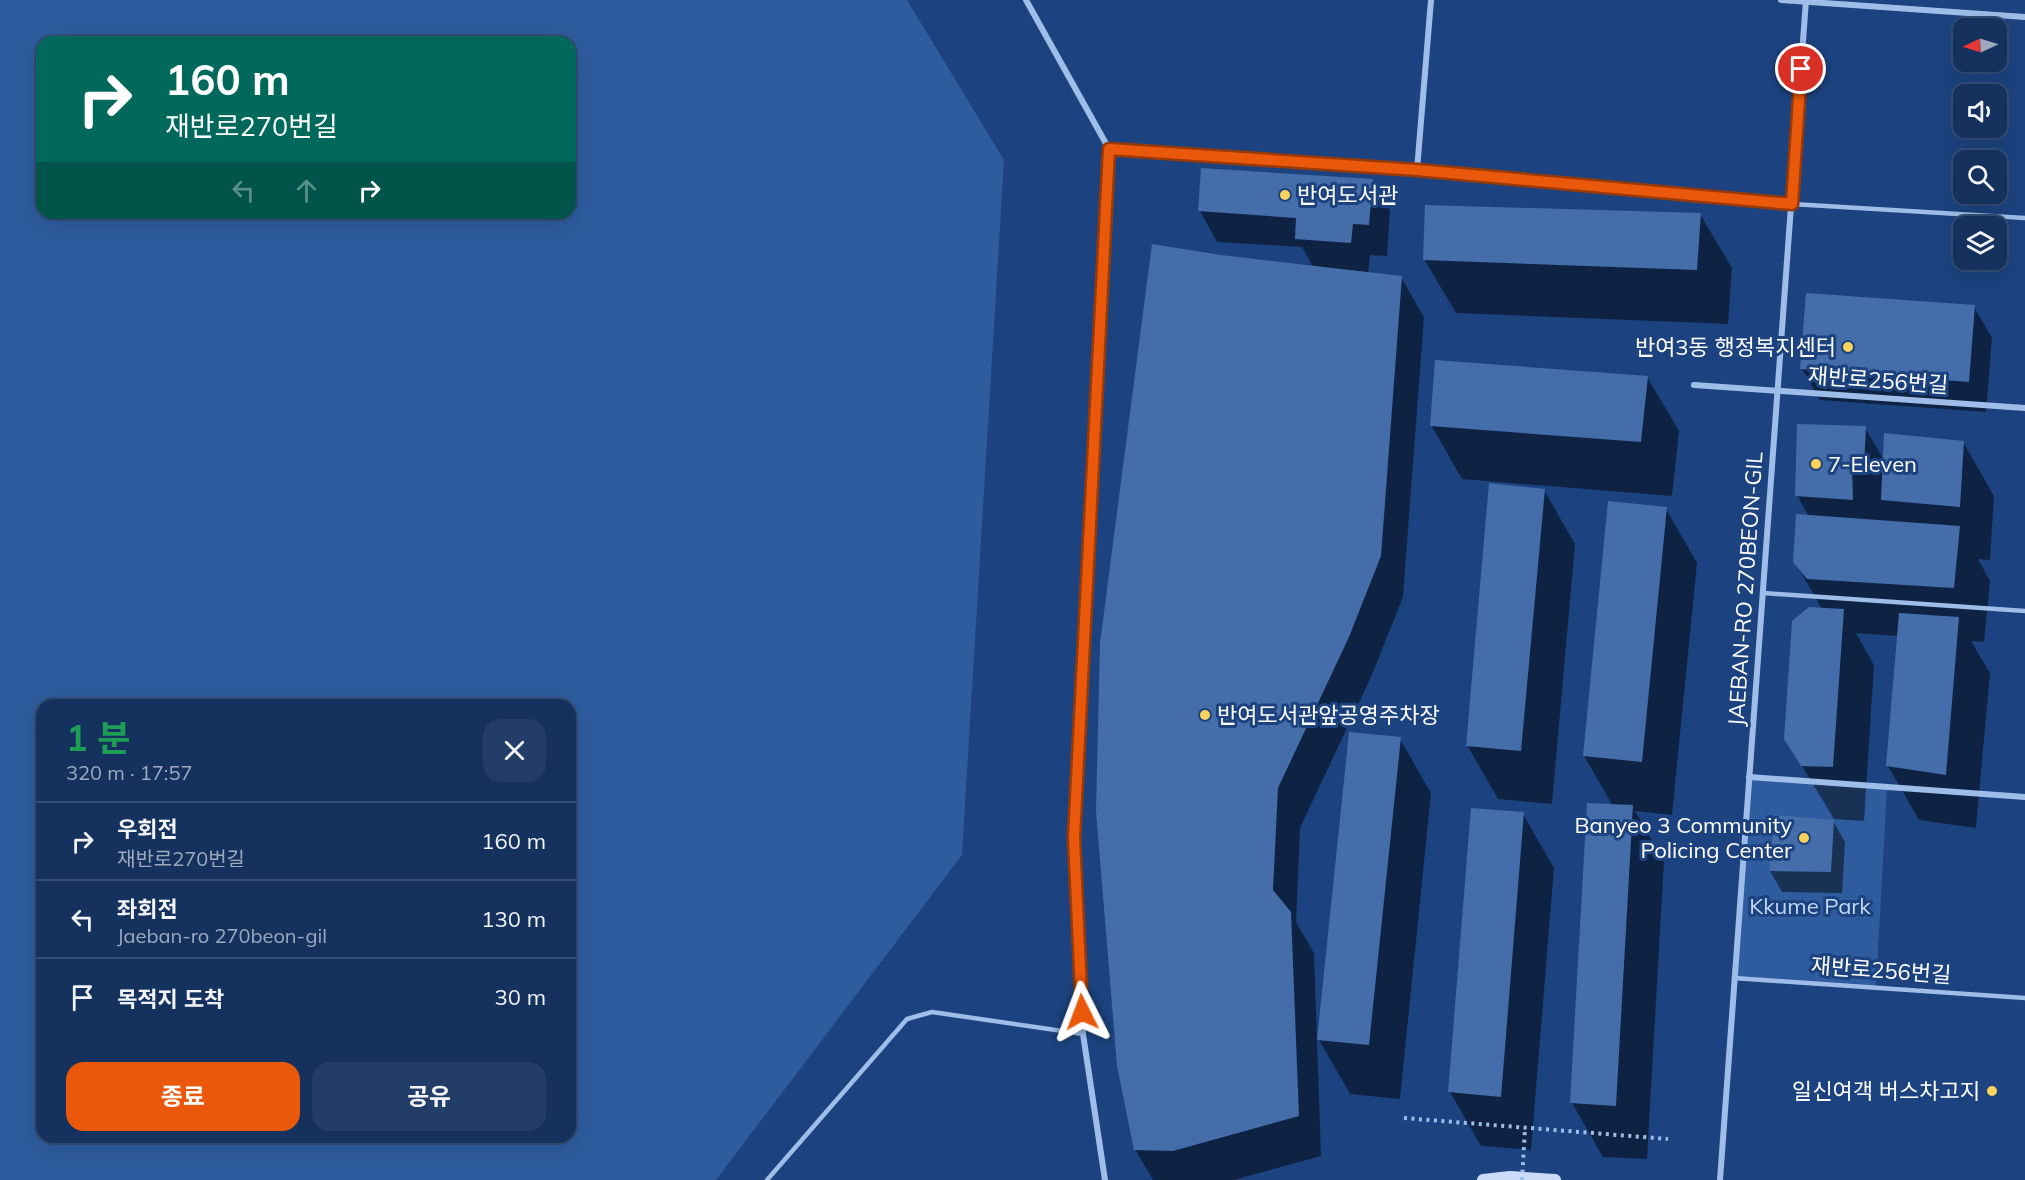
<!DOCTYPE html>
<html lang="ko">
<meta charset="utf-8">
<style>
:root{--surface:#15325f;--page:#223e68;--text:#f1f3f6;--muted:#9daabd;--line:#344d74;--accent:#ea580c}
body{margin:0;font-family:Mulish,"Noto Sans KR",sans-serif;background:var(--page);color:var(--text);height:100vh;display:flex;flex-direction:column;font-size:22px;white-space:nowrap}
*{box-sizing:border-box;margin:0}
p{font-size:20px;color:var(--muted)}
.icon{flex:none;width:33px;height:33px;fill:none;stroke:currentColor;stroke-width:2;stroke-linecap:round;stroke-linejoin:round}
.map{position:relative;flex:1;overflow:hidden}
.drawer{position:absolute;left:36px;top:699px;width:540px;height:444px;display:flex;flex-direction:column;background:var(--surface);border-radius:18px;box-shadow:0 6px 24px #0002,0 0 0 2px var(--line)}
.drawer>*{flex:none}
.guide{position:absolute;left:36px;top:36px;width:540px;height:183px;border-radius:18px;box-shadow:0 6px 24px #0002,0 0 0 2px var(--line);background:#00695c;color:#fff;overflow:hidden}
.needle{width:39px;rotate:266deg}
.controls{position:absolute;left:1953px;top:18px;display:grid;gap:12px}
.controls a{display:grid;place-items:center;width:54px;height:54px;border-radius:12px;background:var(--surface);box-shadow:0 6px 24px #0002,0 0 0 2px var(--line);font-size:30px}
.pin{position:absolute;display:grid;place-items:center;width:51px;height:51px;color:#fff;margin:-26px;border:3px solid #fff;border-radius:50%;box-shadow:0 2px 6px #0007}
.me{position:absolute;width:66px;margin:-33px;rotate:357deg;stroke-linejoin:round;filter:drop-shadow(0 0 4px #0008)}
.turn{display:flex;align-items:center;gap:21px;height:126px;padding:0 30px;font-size:27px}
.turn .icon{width:78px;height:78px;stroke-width:2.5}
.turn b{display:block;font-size:42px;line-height:51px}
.lanes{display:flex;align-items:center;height:57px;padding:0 30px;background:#0003;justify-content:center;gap:30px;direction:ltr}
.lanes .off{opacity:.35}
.round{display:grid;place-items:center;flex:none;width:63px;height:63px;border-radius:18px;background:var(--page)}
.headline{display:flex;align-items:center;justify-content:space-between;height:102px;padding:0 30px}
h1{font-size:36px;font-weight:700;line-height:45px;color:#1e9e55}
.primary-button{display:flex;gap:12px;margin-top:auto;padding:12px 30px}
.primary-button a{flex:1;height:69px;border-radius:18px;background:var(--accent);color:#fff;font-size:24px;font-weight:700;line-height:69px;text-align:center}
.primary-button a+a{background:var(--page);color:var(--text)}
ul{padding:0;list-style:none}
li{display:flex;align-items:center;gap:18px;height:78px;padding:0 30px;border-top:2px solid var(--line)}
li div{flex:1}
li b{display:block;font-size:22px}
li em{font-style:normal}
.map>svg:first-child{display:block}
</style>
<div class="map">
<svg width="2025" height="1180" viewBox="0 0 2025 1180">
<rect width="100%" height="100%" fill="#1c437f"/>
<g fill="#2e5c9e" fill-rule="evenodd">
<path d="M 0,0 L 907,0 L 1004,160 L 962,855 L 716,1180 L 0,1180 ZM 42,42 L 570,42 L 570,213 L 42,213 ZM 42,705 L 570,705 L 570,1137 L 42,1137 Z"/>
<path d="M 1749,777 L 1887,787 L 1876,987 L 1734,978 Z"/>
</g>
<g fill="#0007">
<path d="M 1372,180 L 1390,211 L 1387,256 L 1370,255 L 1368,274 L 1401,277 L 1424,317 L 1403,597 L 1371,677 L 1300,828 L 1296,922 L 1314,953 L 1321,1156 L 1234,1180 L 1153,1180 L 1135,1149 L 1313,267 L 1302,247 L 1217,242 L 1200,211 Z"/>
<path d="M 1700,214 L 1732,268 L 1728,324 L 1456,313 L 1424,259 Z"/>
<path d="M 1974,307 L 1992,338 L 1986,412 L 1820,400 L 1802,369 Z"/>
<path d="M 1647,377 L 1679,431 L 1672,496 L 1462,479 L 1431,425 Z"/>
<path d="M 1865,428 L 1884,460 L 1963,442 L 1994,496 L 1990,560 L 1978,559 L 1990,581 L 1984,642 L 1971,641 L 1990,673 L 1976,828 L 1919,820 L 1888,766 L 1898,636 L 1856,633 L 1874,665 L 1864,821 L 1834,819 L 1786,739 L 1822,609 L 1795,562 L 1809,517 L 1797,495 Z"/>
<path d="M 1544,490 L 1575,544 L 1552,804 L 1498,799 L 1467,745 Z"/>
<path d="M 1666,509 L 1697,563 L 1672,815 L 1635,811 L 1664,861 L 1647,1159 L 1603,1157 L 1572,1103 L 1613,806 L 1584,756 Z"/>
<path d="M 1400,739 L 1431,793 L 1400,1099 L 1350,1094 L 1319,1040 Z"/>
<path d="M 1523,814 L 1554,868 L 1531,1150 L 1481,1146 L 1450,1092 Z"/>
<path d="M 1833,821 L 1845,842 L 1842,893 L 1782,892 L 1770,871 Z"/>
</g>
<g fill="#446daa">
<path d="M 1201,168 L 1373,179 L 1369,225 L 1353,224 L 1351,243 L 1295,239 L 1296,218 L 1198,211 Z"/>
<path d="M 1425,205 L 1701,213 L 1697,270 L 1423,260 Z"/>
<path d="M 1152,244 L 1221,255 L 1402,276 L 1381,556 L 1349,637 L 1278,788 L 1273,890 L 1291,912 L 1299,1116 L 1173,1151 L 1134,1150 L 1117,1066 L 1096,811 L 1100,643 Z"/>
<path d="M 1806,293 L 1975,305 L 1969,382 L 1800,369 Z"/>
<path d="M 1435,360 L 1648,376 L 1641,442 L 1430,426 Z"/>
<path d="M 1797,424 L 1866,426 L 1864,467 L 1852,468 L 1853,500 L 1795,496 Z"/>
<path d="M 1884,433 L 1964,441 L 1960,507 L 1881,500 Z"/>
<path d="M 1489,483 L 1545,489 L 1521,751 L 1466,746 Z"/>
<path d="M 1608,501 L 1667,507 L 1642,762 L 1583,756 Z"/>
<path d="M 1796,514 L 1960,526 L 1954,588 L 1807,579 L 1793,562 Z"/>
<path d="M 1809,607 L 1844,609 L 1833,767 L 1801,766 L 1784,739 L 1792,621 Z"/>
<path d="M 1899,613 L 1959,617 L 1946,775 L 1886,766 Z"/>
<path d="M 1349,732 L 1401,737 L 1369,1045 L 1317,1040 Z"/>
<path d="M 1587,803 L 1633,805 L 1616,1106 L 1570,1103 Z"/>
<path d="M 1471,808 L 1524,812 L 1501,1097 L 1448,1092 Z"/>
<path d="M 1775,815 L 1834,820 L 1831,872 L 1769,871 Z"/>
</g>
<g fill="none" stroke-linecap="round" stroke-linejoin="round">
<path stroke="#9fbde9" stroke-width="4" stroke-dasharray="3 4.5" stroke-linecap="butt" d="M 1404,1118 L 1668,1139"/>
<g stroke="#9fbde9" stroke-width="4.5">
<path d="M 1792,204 L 2025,218"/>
<path d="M 1763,593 L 2025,611"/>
<path d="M 1734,978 L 2025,998"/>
<path d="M 767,1180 L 907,1019 L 932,1012 L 1083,1034"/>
</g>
<g stroke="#9fbde9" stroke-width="6">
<path d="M 1026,0 L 1109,149 L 1074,838 L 1083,1034 L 1105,1180"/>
<path d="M 1781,0 L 2025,17"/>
<path d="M 1109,149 L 1417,170 L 1792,204"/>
<path d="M 1417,170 L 1431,0"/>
<path d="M 1694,385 L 2025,408"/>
<path d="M 1749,777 L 2025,797"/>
<path d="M 1720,1180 L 1806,0"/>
</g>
<path stroke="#cadcf7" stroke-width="12" d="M 1483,1180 L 1510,1177 L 1555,1180"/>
<path stroke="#9fbde9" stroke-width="4" stroke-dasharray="3 4.5" stroke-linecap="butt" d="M 1522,1180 L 1525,1129"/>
</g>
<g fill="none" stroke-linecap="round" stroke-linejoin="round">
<g stroke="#983908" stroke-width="15">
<path id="route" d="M 1082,1012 L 1074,838 L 1109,149 L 1417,170 L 1792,204 L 1801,69"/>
</g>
<use href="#route" stroke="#ea580c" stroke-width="10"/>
</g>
<g fill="#fad35c" stroke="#1c437f" stroke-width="2">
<circle cx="1285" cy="195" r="6"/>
<circle cx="1848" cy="347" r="6"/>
<circle cx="1816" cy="464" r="6"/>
<circle cx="1205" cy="715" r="6"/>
<circle cx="1804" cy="838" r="6"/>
<circle cx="1992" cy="1091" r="6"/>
</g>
<g text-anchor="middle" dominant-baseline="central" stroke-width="6" stroke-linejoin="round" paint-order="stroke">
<g font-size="22" fill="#fff" stroke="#1c437f" text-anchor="start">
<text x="1297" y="195">반여도서관</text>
<text x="1836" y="347" text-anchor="end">반여3동 행정복지센터</text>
<text x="1828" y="464">7-Eleven</text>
<text x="1217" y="715">반여도서관앞공영주차장</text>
<text x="1792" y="825" text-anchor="end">Banyeo 3 Community<tspan x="1792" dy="25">Policing Center</tspan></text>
<text x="1980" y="1091" text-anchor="end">일신여객 버스차고지</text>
</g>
<g font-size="22" fill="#fff" stroke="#1c437f">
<text transform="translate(1878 380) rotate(4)">재반로256번길</text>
<text transform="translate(1745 589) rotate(-86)">JAEBAN-RO 270BEON-GIL</text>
<text transform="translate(1881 970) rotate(4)">재반로256번길</text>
</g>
<g font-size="22" fill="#c3d8f7" stroke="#1c437f">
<text x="1810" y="906">Kkume Park</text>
</g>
</g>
</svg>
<div class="controls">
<a><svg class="needle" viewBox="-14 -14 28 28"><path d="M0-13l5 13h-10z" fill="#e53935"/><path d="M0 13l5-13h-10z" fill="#9daabd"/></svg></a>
<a><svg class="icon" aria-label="sound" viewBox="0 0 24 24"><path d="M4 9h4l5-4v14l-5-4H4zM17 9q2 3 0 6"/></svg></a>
<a><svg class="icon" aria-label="search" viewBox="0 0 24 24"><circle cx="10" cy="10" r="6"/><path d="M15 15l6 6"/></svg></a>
<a><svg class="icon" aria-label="layers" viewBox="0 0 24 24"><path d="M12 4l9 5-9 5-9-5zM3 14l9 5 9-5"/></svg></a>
</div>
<div class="pin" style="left:1801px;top:69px;background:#d93025"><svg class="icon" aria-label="arrive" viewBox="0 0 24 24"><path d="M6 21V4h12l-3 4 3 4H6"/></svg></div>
<svg class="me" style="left:1082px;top:1012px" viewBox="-20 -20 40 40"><path d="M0-17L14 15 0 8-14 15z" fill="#ea580c" stroke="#fff" stroke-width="4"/></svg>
<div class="guide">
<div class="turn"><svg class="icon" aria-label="right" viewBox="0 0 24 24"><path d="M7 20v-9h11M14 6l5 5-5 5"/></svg><div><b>160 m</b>재반로270번길</div></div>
<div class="lanes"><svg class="icon off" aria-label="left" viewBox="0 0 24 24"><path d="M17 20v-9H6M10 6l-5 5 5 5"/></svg><svg class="icon off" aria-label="ahead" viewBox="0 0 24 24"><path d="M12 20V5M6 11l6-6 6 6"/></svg><svg class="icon" aria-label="right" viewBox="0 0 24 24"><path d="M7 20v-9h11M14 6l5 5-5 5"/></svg></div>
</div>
<section class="drawer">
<div class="headline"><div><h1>1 분</h1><p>320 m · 17:57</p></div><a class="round"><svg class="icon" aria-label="close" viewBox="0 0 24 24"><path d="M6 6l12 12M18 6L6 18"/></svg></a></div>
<ul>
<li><svg class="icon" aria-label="right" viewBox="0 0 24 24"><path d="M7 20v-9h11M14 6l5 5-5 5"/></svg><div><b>우회전</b><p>재반로270번길</p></div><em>160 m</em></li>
<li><svg class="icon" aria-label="left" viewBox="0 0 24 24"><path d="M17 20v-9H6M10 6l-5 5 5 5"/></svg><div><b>좌회전</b><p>Jaeban-ro 270beon-gil</p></div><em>130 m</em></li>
<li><svg class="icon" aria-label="arrive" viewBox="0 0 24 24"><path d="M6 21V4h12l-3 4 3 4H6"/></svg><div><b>목적지 도착</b></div><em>30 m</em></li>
</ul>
<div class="primary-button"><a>종료</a><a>공유</a></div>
</section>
</div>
